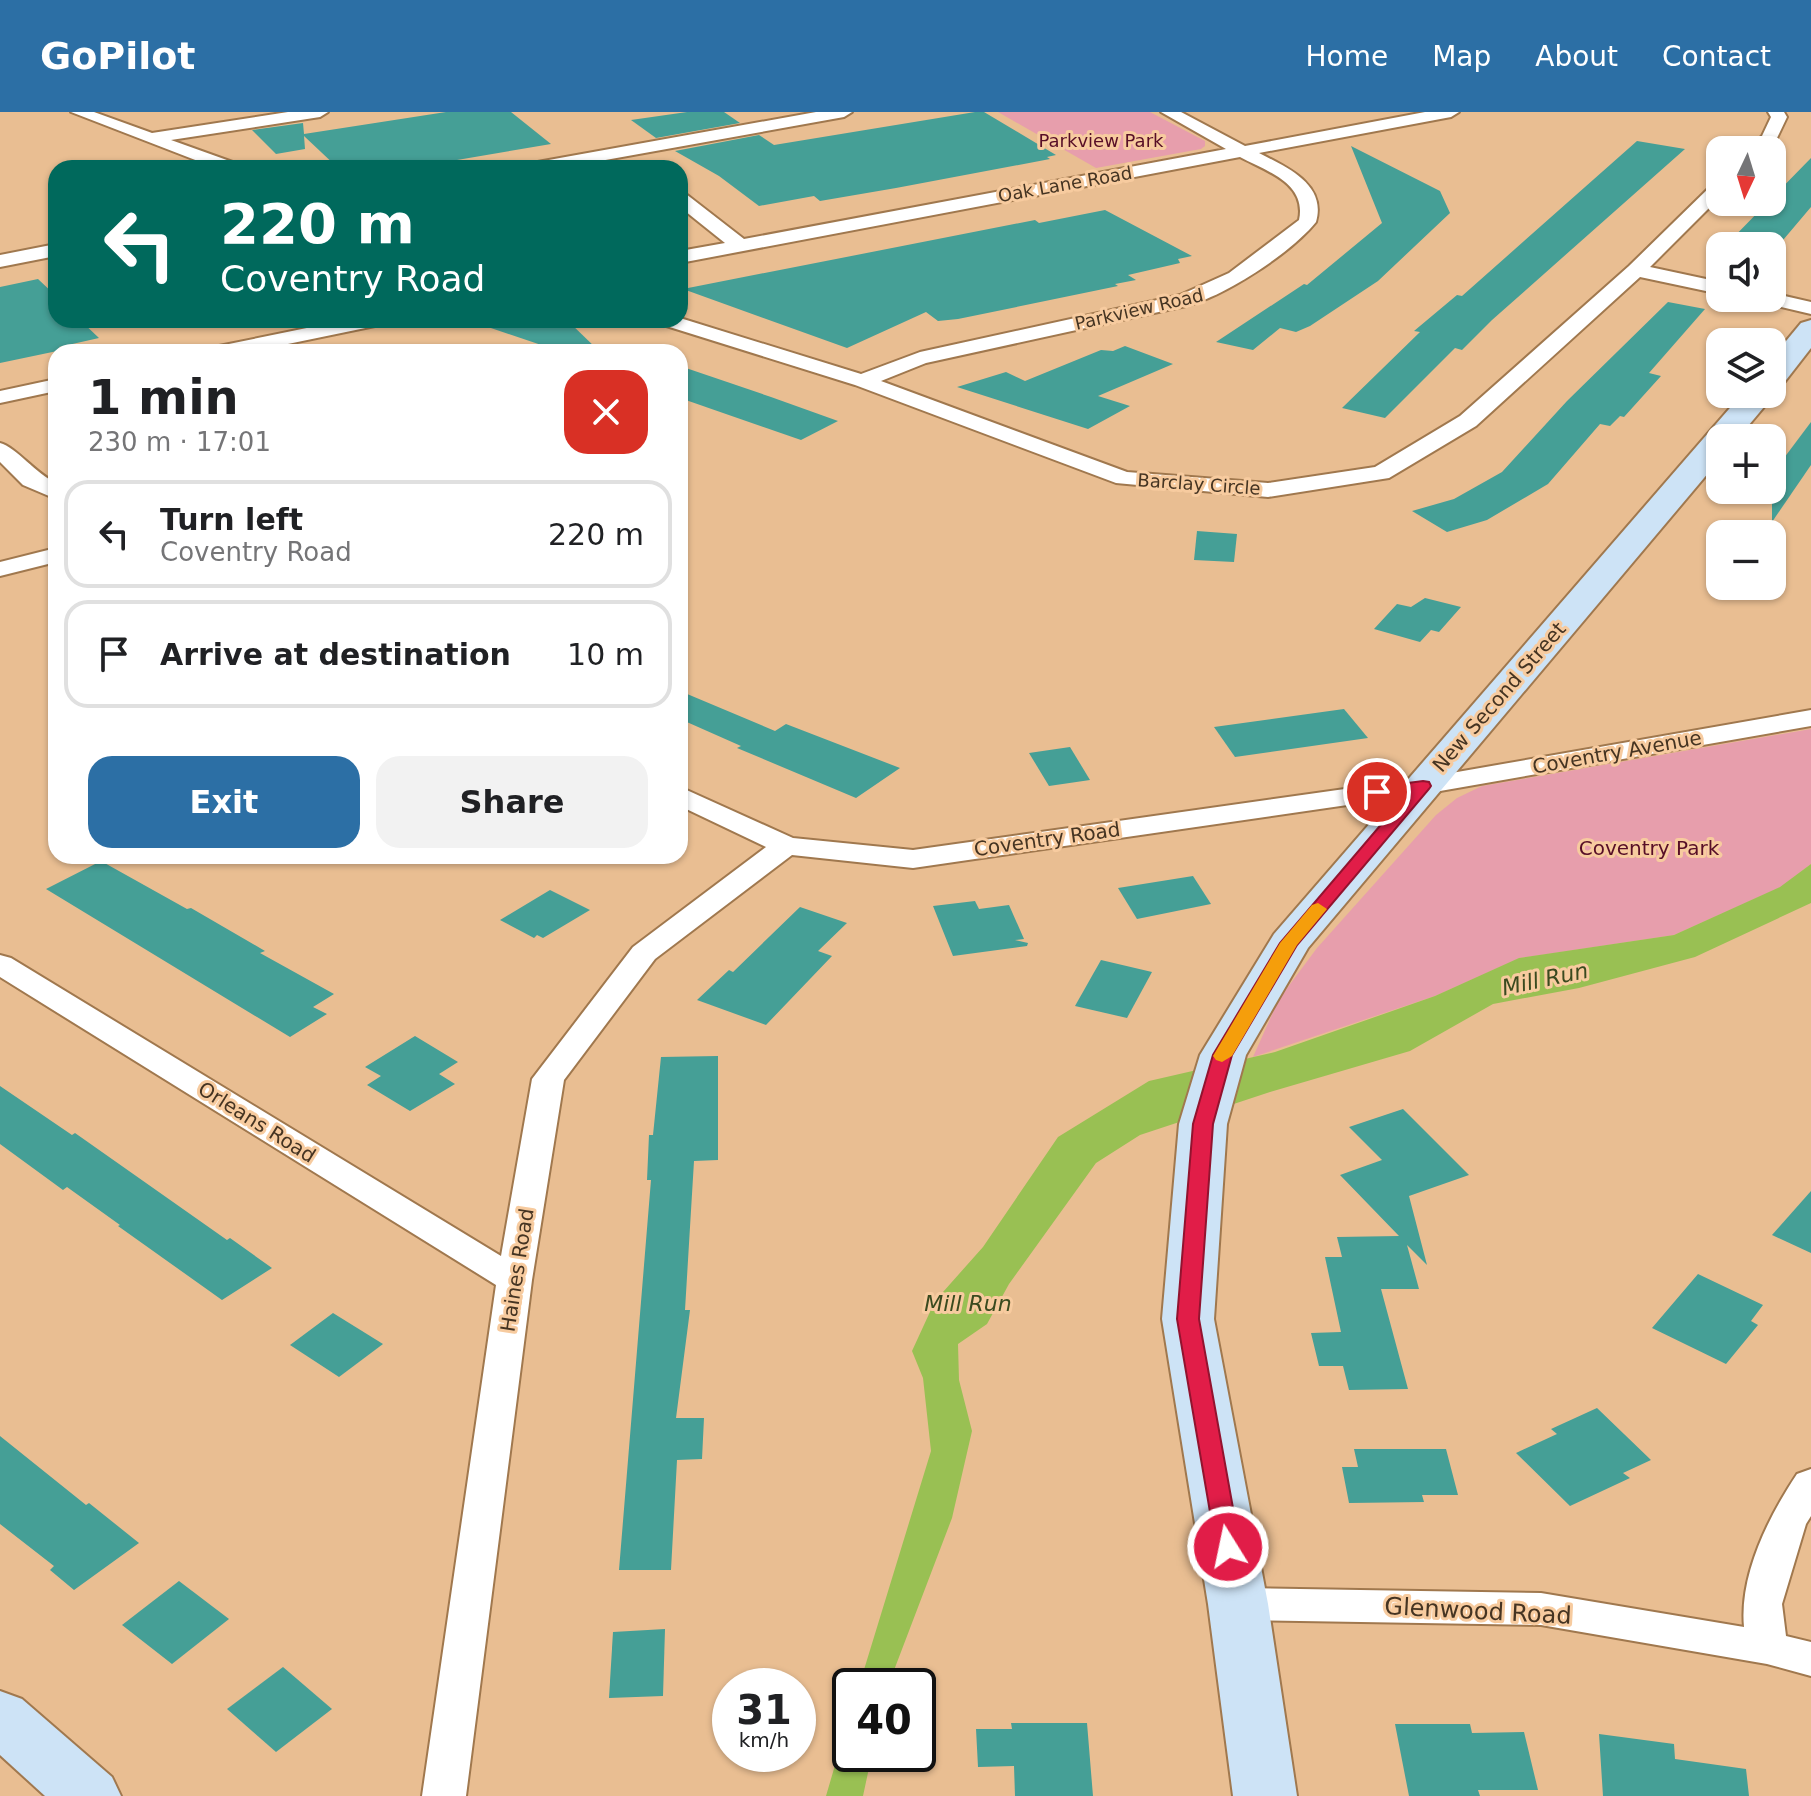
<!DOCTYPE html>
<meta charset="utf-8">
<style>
:root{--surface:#fff;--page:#f2f2f2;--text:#202124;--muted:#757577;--line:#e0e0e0;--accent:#2c6fa5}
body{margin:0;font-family:"DejaVu Sans",sans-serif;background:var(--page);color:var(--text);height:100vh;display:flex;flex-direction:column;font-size:30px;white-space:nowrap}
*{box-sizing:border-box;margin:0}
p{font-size:26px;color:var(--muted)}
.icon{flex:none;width:44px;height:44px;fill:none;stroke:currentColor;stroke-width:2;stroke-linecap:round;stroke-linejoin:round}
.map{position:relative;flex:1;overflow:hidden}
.panel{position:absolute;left:48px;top:232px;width:640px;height:520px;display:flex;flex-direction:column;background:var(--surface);border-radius:24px;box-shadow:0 2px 6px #0004}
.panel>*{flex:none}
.banner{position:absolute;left:48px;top:48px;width:640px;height:168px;border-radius:24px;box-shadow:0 2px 6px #0004;background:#00695c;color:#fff;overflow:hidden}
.needle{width:52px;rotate:184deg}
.controls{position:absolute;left:1706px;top:24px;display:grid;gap:16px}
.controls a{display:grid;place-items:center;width:80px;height:80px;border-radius:16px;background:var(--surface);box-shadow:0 2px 6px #0004;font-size:40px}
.speed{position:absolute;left:712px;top:1556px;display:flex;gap:16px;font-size:40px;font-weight:700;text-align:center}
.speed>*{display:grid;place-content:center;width:104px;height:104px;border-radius:50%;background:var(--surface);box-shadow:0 2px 6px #0004;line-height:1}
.speed small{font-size:20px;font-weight:400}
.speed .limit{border:4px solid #111;border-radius:12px;background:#fff;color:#111}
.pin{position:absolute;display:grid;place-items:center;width:68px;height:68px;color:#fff;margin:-34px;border:4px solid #fff;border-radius:50%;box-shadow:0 2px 8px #0007}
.me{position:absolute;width:88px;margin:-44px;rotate:350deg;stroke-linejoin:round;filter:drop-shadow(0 0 6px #0008)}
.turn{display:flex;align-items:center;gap:28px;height:168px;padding:0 40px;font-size:36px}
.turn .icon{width:104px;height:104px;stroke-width:2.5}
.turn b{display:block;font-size:56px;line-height:68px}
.round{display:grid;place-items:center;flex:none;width:84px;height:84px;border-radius:24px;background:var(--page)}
.headline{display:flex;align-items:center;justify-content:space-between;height:136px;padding:0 40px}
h1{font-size:48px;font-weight:800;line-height:60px}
.button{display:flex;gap:16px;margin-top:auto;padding:16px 40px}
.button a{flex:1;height:92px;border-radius:24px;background:var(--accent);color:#fff;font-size:32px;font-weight:800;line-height:92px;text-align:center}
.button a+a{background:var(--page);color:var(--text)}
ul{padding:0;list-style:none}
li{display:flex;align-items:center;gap:24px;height:108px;margin:0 16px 12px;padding:0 24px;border:4px solid var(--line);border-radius:24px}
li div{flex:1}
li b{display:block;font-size:30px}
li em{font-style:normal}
header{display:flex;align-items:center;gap:48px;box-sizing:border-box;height:112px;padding:0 40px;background:var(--accent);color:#fff}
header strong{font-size:38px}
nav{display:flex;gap:44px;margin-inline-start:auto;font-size:28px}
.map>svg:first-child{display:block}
</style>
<header>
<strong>GoPilot</strong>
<nav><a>Home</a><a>Map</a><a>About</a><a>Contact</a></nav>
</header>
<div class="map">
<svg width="1811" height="1684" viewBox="0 0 1811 1684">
<rect width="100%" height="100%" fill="#e9be92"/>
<g fill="#e79eac">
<path d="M 998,0 L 1150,0 L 1205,29 L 1205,34 L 1201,37 L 1096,56 Z"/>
<path d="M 1811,617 L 1811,752 L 1781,775 L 1674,823 L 1520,846 L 1435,884 L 1253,945 L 1279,887 L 1317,836 L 1436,703 L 1457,686 L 1482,674 Z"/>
</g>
<g fill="#99c053">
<path d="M 1811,752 L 1811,791 L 1695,845 L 1579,876 L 1493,892 L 1410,939 L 1270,980 L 1140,1023 L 1096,1051 L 1009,1172 L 987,1212 L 958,1232 L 959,1268 L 972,1319 L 952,1406 L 888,1574 L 859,1574 L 931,1339 L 923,1266 L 912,1239 L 935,1189 L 983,1135 L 1058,1025 L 1149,969 L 1275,940 L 1435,884 L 1519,846 L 1674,823 L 1780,775 Z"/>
<path d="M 850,1602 L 850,1642 L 872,1642 L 863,1684 L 826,1684 Z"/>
</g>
<g fill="#459f96">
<path d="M 446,0 L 511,0 L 551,32 L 410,56 L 338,56 L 304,24 L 305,37 L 276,42 L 252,18 L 303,11 L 304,22 Z"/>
<path d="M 687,0 L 724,0 L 740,11 L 656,26 L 631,8 Z"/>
<path d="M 975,0 L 984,0 L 1056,43 L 1047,45 L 1050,47 L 896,76 L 820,89 L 814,84 L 759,94 L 719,64 L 675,39 L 759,23 L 774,33 Z"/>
<path d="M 1637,29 L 1685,37 L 1492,208 L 1462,238 L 1455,236 L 1385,306 L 1342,296 L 1420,220 L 1414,219 L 1457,183 L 1462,184 Z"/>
<path d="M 1351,34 L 1440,79 L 1450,101 L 1378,169 L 1310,214 L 1296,220 L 1280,216 L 1253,238 L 1216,230 L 1304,172 L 1307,173 L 1382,111 Z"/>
<path d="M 1811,46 L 1811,95 L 1778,134 L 1725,134 L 1768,90 L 1772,90 L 1772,86 Z"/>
<path d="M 1105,98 L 1192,144 L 1178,147 L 1180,151 L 1128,163 L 1136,168 L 1115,172 L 1118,174 L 958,207 L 938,209 L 926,200 L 847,236 L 683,177 L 1035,108 L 1039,111 Z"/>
<path d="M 38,167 L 56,184 L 56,208 L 80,208 L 99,226 L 59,235 L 62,238 L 0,251 L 0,175 Z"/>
<path d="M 1668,190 L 1705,197 L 1649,261 L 1661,264 L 1624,305 L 1620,304 L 1610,314 L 1600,312 L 1548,372 L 1487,408 L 1447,420 L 1412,399 L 1454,387 L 1502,360 L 1567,289 Z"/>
<path d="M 482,208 L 567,208 L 600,240 L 562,240 L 482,213 Z"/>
<path d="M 1125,234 L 1173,252 L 1098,284 L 1130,294 L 1088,317 L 957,275 L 1006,260 L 1025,269 L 1101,238 L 1113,239 Z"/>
<path d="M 680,254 L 771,285 L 838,309 L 801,328 L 680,286 Z"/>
<path d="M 1811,310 L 1811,353 L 1772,410 L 1772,362 Z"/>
<path d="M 1197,419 L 1237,422 L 1234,450 L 1194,448 Z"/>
<path d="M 1425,486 L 1461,495 L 1439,520 L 1431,518 L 1420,530 L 1374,517 L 1397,492 L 1411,495 Z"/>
<path d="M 680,579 L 775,619 L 786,612 L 900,656 L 856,686 L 737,636 L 741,634 L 680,607 Z"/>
<path d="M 1344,597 L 1368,626 L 1235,645 L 1214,615 Z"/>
<path d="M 1070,635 L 1090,668 L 1049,674 L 1029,641 Z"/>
<path d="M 101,749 L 187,797 L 191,796 L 265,839 L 260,841 L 334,882 L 313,895 L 327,902 L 290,925 L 46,777 Z"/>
<path d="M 1193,764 L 1211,792 L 1137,807 L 1118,776 Z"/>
<path d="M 550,778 L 590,798 L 543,826 L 537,823 L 534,826 L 500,808 Z"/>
<path d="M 975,789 L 979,797 L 1009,793 L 1024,827 L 1015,828 L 1028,831 L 1027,834 L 953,844 L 933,794 Z"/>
<path d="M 800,795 L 847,811 L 818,839 L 832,844 L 766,913 L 697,888 L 729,858 L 733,860 Z"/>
<path d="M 1101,848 L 1152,860 L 1127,906 L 1075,894 Z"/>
<path d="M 415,924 L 458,950 L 439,962 L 455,972 L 410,999 L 367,973 L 381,964 L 365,955 Z"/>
<path d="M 718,944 L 718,1048 L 694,1049 L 685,1198 L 690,1198 L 676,1306 L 704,1306 L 702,1347 L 677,1348 L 671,1458 L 619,1458 L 651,1068 L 647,1068 L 649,1023 L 653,1023 L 661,945 Z"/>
<path d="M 0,974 L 72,1023 L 75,1021 L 227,1128 L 230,1126 L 272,1156 L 222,1188 L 118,1114 L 120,1113 L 67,1075 L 63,1078 L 0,1032 Z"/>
<path d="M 1403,997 L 1469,1063 L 1409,1084 L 1427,1153 L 1407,1133 L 1419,1177 L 1381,1177 L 1408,1277 L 1349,1278 L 1343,1254 L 1319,1254 L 1311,1221 L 1341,1220 L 1325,1145 L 1342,1145 L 1337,1125 L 1399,1124 L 1340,1063 L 1382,1048 L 1349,1015 Z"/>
<path d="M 1811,1079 L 1811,1141 L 1772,1123 Z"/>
<path d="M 1698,1162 L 1763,1193 L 1751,1209 L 1758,1213 L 1726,1252 L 1652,1216 Z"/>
<path d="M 333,1201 L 383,1232 L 339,1265 L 290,1233 Z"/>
<path d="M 1597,1296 L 1651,1348 L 1623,1361 L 1630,1366 L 1570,1394 L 1516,1341 L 1557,1322 L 1551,1317 Z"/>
<path d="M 0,1324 L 86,1393 L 89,1391 L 139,1431 L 74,1478 L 50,1458 L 54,1454 L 0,1412 Z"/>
<path d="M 1354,1337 L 1446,1337 L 1458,1383 L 1422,1383 L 1424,1390 L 1349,1391 L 1342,1355 L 1358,1355 Z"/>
<path d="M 179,1469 L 229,1507 L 172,1552 L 122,1513 Z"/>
<path d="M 665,1517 L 663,1584 L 609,1586 L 613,1520 Z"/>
<path d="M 283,1555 L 332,1597 L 276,1640 L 227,1597 Z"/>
<path d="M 1011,1611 L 1087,1611 L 1093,1684 L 1015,1684 L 1014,1654 L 978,1655 L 976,1617 L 1012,1617 Z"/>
<path d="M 1395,1612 L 1470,1612 L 1472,1621 L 1524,1620 L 1538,1678 L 1478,1678 L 1480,1684 L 1409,1684 Z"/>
<path d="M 1599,1622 L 1674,1632 L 1675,1647 L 1746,1657 L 1749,1684 L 1603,1684 Z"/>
</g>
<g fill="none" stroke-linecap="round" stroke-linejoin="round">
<g stroke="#a0784e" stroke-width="4">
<g id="street">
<path d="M 71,0 L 94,0 L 152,21 L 288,0 L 328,0 L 320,5 L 171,28 L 238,52 L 241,56 L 216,56 Z"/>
<path d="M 816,0 L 852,0 L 844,5 L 561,56 L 523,56 L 532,51 Z"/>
<path d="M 1161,0 L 1181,0 L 1245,34 L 1425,0 L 1459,0 L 1451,5 L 1259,41 C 1286,55 1327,72 1316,110 C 1291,141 1225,184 1186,194 L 926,251 L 881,269 L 1127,360 L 1268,371 L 1375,355 L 1460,304 L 1629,154 L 1714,71 L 1720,70 L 1720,85 L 1650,155 L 1720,170 L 1720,182 L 1640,165 L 1476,314 L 1389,366 L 1268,385 L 1116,371 L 855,273 L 660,212 L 657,208 L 680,206 L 861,262 L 920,240 L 1180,183 L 1229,161 L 1299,108 C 1307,71 1266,59 1240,45 L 680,151 L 680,139 L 725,131 L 680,95 L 680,81 L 686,82 L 744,127 L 1226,37 Z"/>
<path d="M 1768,0 L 1784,0 L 1787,5 L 1777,26 L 1767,38 L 1748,38 L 1762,24 L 1771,5 Z"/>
<path d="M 56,132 L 56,144 L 0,155 L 0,143 Z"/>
<path d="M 1772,181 L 1811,190 L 1811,202 L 1760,190 L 1757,186 L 1772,186 Z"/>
<path d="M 346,208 L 385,208 L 375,214 L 249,240 L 209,240 L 219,234 Z"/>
<path d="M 56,267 L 56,279 L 0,291 L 0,279 Z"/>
<path d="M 0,331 C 16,335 36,362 56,371 L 56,387 L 23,373 L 0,350 Z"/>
<path d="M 56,436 L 56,450 L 0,464 L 0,450 Z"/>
<path d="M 1811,598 L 1811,614 L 1423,682 L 913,756 L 792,743 L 655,847 L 564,968 L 532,1168 L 466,1684 L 422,1684 L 496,1173 L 0,865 L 0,843 L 11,846 L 501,1144 L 532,967 L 633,835 L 766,735 L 680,694 L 680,675 L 793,726 L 913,738 L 1423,666 Z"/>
<path d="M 1811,1357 L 1811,1404 L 1806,1412 L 1782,1492 L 1786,1524 L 1811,1530 L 1811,1564 L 1767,1552 L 1541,1513 L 1238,1508 L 1224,1503 L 1218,1492 L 1224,1481 L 1238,1476 L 1541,1481 L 1744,1515 C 1739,1463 1769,1404 1797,1362 Z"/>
</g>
</g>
<g stroke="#a0784e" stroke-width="4">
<g id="secondary">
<path d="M 1811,208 L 1811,236 L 1783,272 L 1772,275 L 1772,246 L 1801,211 Z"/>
<path d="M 1772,280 L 1773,282 L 1769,289 L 1738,326 L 1720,326 L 1720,347 L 1308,836 L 1246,943 L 1227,1012 L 1214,1207 L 1268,1492 L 1297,1684 L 1233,1684 L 1208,1492 L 1162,1207 L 1179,1012 L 1200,943 L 1274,822 L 1742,282 Z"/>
<path d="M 0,1579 L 22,1587 L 112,1665 L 121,1684 L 45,1684 L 0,1643 Z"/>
</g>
</g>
<use href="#street" fill="#fff" fill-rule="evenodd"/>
<use href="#secondary" fill="#cde3f6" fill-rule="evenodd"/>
</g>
<path fill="#e11d48" stroke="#92132f" stroke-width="2" d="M 1423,669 L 1429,670 L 1431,674 L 1429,677 L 1297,833 L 1232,943 L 1213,1012 L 1199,1207 L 1240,1435 L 1236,1441 L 1228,1444 L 1219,1441 L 1216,1435 L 1177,1207 L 1193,1012 L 1213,943 L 1280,831 L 1408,681 L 1377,685 L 1368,680 L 1377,675 Z"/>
<path fill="#f59e0b" d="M 1318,791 L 1327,797 L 1297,833 L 1232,944 L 1222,950 L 1216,948 L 1213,944 L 1280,831 L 1312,793 Z"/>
<g text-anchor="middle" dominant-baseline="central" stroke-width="6" stroke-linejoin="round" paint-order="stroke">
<g font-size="18" fill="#570e27" stroke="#f7cb9f">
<text x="1101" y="28">Parkview Park</text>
</g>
<g font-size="18" fill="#453422" stroke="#f7cb9f">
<text transform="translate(1065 72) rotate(-10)">Oak Lane Road</text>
<text transform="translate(1139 197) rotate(-13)">Parkview Road</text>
<text transform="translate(1199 372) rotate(4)">Barclay Circle</text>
</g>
<g font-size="20" fill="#453422" stroke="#f7cb9f">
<text transform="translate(1499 585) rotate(-49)">New Second Street</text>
<text transform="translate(1617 640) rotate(-10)">Coventry Avenue</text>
<text transform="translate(1047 727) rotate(-8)">Coventry Road</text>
<text transform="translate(257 1010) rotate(32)">Orleans Road</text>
<text transform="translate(517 1158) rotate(-81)">Haines Road</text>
</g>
<g font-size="20" fill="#570e27" stroke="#f7cb9f">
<text x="1649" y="736">Coventry Park</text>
</g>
<g font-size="22" font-style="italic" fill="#3a4a1f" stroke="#f7cb9f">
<text transform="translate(1545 867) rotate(-12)">Mill Run</text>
<text x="968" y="1191">Mill Run</text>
</g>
<g font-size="24" fill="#453422" stroke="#f7cb9f">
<text transform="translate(1478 1499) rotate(3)">Glenwood Road</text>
</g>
</g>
</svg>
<div class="controls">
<a><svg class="needle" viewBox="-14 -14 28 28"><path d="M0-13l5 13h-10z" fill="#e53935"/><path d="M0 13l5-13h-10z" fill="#757577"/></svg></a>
<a><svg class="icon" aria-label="sound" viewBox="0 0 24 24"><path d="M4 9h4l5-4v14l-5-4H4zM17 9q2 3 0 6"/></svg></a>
<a><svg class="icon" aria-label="layers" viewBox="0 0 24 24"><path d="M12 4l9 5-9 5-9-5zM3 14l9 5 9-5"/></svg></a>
<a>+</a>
<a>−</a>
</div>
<div class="speed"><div>31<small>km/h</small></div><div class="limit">40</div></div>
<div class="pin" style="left:1377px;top:680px;background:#d93025"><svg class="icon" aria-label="arrive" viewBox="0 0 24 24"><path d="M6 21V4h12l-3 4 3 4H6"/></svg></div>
<svg class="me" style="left:1228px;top:1435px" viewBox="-20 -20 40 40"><circle r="17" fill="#e11d48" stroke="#fff" stroke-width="3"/><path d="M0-11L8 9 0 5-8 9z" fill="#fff"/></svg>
<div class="banner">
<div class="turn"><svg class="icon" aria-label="left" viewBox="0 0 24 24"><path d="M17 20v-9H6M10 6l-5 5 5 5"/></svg><div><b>220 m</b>Coventry Road</div></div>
</div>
<section class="panel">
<div class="headline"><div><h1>1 min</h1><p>230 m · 17:01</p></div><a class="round" style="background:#d93025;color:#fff"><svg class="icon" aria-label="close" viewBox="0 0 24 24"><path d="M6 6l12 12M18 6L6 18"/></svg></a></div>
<ul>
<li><svg class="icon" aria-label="left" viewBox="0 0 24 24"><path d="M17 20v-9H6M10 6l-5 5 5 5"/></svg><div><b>Turn left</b><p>Coventry Road</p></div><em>220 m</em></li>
<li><svg class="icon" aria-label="arrive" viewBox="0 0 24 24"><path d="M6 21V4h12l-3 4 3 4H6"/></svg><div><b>Arrive at destination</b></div><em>10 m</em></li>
</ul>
<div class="button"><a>Exit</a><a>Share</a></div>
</section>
</div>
